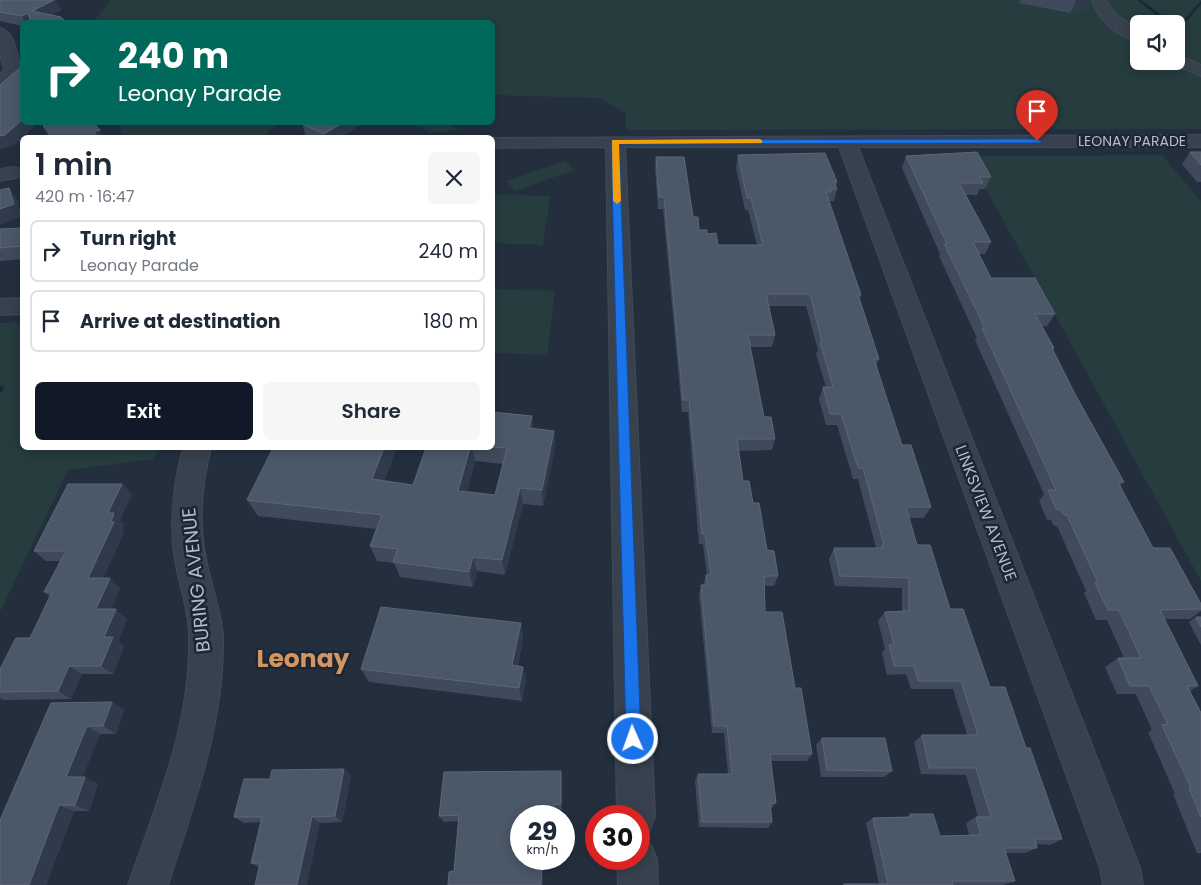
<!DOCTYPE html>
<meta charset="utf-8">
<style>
:root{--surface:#fff;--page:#f6f6f7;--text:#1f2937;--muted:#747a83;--line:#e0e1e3;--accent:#111827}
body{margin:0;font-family:Poppins,sans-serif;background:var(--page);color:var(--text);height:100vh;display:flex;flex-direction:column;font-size:19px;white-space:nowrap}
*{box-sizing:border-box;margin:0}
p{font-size:16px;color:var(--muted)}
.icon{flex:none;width:28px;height:28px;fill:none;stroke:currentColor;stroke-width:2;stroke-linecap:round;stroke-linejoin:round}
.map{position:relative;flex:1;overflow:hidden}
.drawer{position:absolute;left:20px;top:135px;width:475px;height:315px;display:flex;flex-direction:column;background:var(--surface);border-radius:8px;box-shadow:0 2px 12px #0003}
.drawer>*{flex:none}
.top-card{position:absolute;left:20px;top:20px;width:475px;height:105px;border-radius:8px;box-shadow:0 2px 12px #0003;background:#00695c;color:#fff;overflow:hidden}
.controls{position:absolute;left:1130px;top:15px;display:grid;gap:10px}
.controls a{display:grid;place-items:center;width:55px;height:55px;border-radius:8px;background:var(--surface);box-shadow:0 2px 12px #0003;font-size:25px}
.speed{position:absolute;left:510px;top:805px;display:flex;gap:10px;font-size:25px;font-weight:700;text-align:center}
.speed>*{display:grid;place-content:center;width:65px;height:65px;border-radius:50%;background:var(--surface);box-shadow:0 2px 12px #0003;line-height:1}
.speed small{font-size:12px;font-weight:400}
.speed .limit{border:8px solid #d22;background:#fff;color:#111}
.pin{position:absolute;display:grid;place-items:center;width:42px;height:42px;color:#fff;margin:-51px -21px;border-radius:50% 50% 50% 0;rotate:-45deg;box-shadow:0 0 5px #0007}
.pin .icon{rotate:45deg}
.me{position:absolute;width:55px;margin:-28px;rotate:358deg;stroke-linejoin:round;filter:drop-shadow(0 0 4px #0008)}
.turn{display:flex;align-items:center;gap:18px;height:105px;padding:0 15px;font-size:22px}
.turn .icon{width:65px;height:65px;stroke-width:2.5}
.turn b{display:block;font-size:35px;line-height:42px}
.round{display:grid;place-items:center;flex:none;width:52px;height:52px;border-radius:8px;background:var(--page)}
.headline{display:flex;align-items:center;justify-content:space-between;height:85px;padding:0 15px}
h1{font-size:30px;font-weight:600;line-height:38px}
.cta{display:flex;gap:10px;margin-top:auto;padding:10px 15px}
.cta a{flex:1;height:58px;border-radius:8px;background:var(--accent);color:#fff;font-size:20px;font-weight:600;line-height:58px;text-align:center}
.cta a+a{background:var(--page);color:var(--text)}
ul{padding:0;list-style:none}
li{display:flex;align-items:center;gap:15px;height:62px;margin:0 10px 8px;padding:0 5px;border:2px solid var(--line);border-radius:8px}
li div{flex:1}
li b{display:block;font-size:19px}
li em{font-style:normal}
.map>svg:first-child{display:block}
</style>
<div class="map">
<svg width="1201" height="885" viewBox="0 0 1201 885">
<rect width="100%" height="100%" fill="#242f3e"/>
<g fill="#263c3f" fill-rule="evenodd">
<path d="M 111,0 L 1201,0 L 1201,129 L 626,130 L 626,113 L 601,98 L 493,95 L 492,22 L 93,22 ZM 1139,24 L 1176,24 L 1176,61 L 1139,61 Z"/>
<path d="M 118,123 L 279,123 L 267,133 L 277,138 L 124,137 Z"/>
<path d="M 409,123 L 444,123 L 460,130 L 432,133 Z"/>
<path d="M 1162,155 L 1201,201 L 1201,581 L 968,156 Z"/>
<path d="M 565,161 L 574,170 L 515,191 L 506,181 Z"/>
<path d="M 493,194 L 550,196 L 543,245 L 493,243 Z"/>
<path d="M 493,289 L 555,291 L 547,355 L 493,353 Z"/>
<path d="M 0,323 L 22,323 L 22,448 L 158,448 L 153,459 L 68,470 L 0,612 Z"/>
</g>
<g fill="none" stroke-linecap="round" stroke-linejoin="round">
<g fill="#17263c" fill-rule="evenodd">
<path d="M 1137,0 L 1141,0 L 1165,18 L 1178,23 L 1185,19 L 1201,1 L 1201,4 L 1187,21 L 1178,25 L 1163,20 Z"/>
<path d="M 0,386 L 3,386 L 4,388 L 2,392 L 0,392 Z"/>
</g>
<g stroke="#414a57" stroke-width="2">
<g id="minor">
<path d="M 1092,0 L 1106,0 L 1115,14 L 1139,30 L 1139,42 C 1118,37 1098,20 1092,0 Z"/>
<path d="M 0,28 C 16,32 17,57 21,71 L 15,80 L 0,84 L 0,73 L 4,71 L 0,54 Z"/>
<path d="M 1176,54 L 1201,65 L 1201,76 L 1170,62 L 1169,61 L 1176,61 Z"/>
<path d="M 1201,135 L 1201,147 L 858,147 L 1140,868 L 1143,885 L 1103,885 L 1100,868 L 839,147 L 625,147 L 655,816 L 650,830 L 639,834 L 639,816 L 617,816 L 606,147 L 492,148 L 492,138 L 487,138 Z"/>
<path d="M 14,167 L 21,169 L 22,171 L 21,177 L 0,181 L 0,169 Z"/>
<path d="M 22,298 L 22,314 L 0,315 L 0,299 Z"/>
<path d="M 183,448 L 211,448 C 201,486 198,525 207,564 C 212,589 222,613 223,638 C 224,725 194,804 168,885 L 128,885 C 156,805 192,722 189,635 C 189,611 180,588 176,565 C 168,525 173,486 183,448 Z"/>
<path d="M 639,840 L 651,845 L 657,859 L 658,885 L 618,885 L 617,859 L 639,859 Z"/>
</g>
</g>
<use href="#minor" fill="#38414e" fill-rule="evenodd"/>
</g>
<g fill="#3f4b5c" fill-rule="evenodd">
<path d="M 0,0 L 55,0 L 61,10 L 52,15 L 66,22 L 22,22 L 22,26 L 0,21 Z"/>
<path d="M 1020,0 L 1089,0 L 1083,11 L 1070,13 L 1019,3 Z"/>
<path d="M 304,122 L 365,122 L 340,138 L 312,138 L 305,134 L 302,124 Z"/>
<path d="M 43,126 L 104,138 L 50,138 Z"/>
<path d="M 1190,152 L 1201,152 L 1201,182 L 1197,182 L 1182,164 Z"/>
<path d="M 738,155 L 837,182 L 836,186 L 837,189 L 834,201 L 829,201 L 861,295 L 860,299 L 879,359 L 876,367 L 902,445 L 931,507 L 924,518 L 909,518 L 917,545 L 990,687 L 1026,748 L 1062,839 L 1050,845 L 1036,844 L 1037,848 L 1025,853 L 1006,853 L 1015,881 L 1003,885 L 842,885 L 844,884 L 879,884 L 866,823 L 873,818 L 906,818 L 910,814 L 940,836 L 969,835 L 966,823 L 976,817 L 978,817 L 966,775 L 921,774 L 914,742 L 922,735 L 967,735 L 953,689 L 911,689 L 906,674 L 887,675 L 882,653 L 885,649 L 878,621 L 885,612 L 902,611 L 902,588 L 835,586 L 829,559 L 834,548 L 876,548 L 858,479 L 853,479 L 837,425 L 826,425 L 819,399 L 823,387 L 826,387 L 816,354 L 818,350 L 806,306 L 769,306 L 775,335 L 772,347 L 750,347 L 764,417 L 775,439 L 772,450 L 739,451 L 743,481 L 753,503 L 767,550 L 778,576 L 774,586 L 765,586 L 765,612 L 795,688 L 812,754 L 807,761 L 770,761 L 776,803 L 771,809 L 772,822 L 768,828 L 699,827 L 695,781 L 698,774 L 728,774 L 724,733 L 712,733 L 699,595 L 701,585 L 703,585 L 706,575 L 707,575 L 703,544 L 699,544 L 688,412 L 682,412 L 663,209 L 658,209 L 655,168 L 656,157 L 693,217 L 699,230 L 707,234 L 718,245 L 757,245 L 748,210 L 745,210 L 736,167 Z"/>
<path d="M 906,156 L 991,177 L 985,189 L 980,189 L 977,195 L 966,195 L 991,242 L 985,254 L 979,254 L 991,278 L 1055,314 L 1047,326 L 1042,326 L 1054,348 L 1053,350 L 1075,394 L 1124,482 L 1120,486 L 1153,548 L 1201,604 L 1201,611 L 1190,619 L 1165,619 L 1198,686 L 1190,691 L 1201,713 L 1201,853 L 1197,853 L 1173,794 L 1175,794 L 1148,732 L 1152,730 L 1136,694 L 1117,694 L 1105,667 L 1118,658 L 1124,658 L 1107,620 L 1096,620 L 1084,593 L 1086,591 L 1057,526 L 1054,526 L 1051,520 L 1047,520 L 1039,501 L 1044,494 L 975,340 L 977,338 L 939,256 L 940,254 L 902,168 Z"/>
<path d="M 22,228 L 22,259 L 0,261 L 0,229 Z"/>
<path d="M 492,412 L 532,416 L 533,429 L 554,431 L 555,448 L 543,506 L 523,504 L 505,575 L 477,571 L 473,587 L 400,577 L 394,563 L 377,561 L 370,546 L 376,529 L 258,516 L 247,500 L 273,448 L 397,448 L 384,481 L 413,485 L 426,448 L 492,448 ZM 475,461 L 503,464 L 495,495 L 467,491 Z"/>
<path d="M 122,484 L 132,494 L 120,520 L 124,524 L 122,530 L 124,532 L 103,578 L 120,588 L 111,609 L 127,619 L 118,641 L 124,646 L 113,674 L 82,674 L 71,699 L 4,700 L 0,698 L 0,669 L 30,638 L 50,597 L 44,592 L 60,561 L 46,561 L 34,551 Z"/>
<path d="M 1196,617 L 1201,617 L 1201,645 L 1189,622 Z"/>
<path d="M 521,623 L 523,637 L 518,666 L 523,667 L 526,679 L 522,701 L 369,682 L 361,669 Z"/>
<path d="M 112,702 L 124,710 L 116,734 L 100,734 L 82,777 L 98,784 L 89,811 L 74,811 L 46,885 L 0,885 L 51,703 Z"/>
<path d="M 822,738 L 892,771 L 884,777 L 821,777 L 816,745 Z"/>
<path d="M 344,769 L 351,776 L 342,822 L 320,823 L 259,867 L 251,863 L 261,822 L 244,823 L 234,817 L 270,779 Z"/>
<path d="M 561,771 L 562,777 L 562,810 L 553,811 L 553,816 L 521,816 L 521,859 L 548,859 L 548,862 L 543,863 L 543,885 L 448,885 L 454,871 L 459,821 L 444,822 L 439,816 Z"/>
</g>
<g fill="#2f3b4b">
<path d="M 55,0 L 61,10 L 38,22 L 32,11 Z"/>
<path d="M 1076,0 L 1089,0 L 1083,11 L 1070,13 Z"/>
<path d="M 28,13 L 33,22 L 25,22 L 22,16 Z"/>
<path d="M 22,120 L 22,122 L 39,122 L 13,146 L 0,149 L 0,136 Z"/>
<path d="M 344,122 L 365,122 L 340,138 L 325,138 L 324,134 Z"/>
<path d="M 100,130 L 104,138 L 97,138 L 94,132 Z"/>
<path d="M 9,188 L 18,200 L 22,216 L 0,225 L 0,209 Z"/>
<path d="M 532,416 L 534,433 L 529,428 Z"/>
<path d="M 554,431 L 555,448 L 543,506 L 542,490 Z"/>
<path d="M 384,448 L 397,448 L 379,495 L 372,479 Z"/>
<path d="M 470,448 L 472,448 L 475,461 L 463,506 L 458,491 Z"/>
<path d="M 122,484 L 132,494 L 120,520 L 124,524 L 122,530 L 124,532 L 99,588 L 88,578 L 111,522 L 108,513 Z"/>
<path d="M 520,488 L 523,504 L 505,575 L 502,560 Z"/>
<path d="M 473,557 L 477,571 L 473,587 L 469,572 Z"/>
<path d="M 110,578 L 120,588 L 107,619 L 96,609 Z"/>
<path d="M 116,609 L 127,619 L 118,641 L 124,646 L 113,674 L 101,666 L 104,637 Z"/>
<path d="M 521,623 L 523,637 L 515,678 L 512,665 Z"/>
<path d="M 69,666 L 82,674 L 71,699 L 58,691 Z"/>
<path d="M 523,667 L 526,679 L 522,701 L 519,688 Z"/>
<path d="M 112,702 L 124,710 L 116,734 L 103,726 Z"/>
<path d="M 87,726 L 100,734 L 80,784 L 66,777 Z"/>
<path d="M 344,769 L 351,776 L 342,822 L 335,816 Z"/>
<path d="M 561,771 L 562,777 L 562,810 L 561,804 Z"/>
<path d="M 85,777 L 98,784 L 89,811 L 75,805 Z"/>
<path d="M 59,805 L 74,811 L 46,885 L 29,885 Z"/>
<path d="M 552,805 L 553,811 L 553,816 L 552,816 Z"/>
<path d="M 312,817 L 320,823 L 307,885 L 297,885 Z"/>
<path d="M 542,859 L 543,863 L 543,885 L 541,885 Z"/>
</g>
<g fill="#4b5868" stroke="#5c6777">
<path d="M 0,0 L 54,0 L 32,11 L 61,17 L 66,22 L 31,22 L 28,13 L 22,16 L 0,12 Z"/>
<path d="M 22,66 L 22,120 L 5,135 L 0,136 L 0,85 Z"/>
<path d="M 51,122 L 93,122 L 100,130 L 94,132 L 99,138 L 54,138 L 43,126 Z"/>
<path d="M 304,122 L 344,122 L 324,134 L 302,124 Z"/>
<path d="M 977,152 L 991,177 L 979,177 L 983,183 L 959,183 L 991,242 L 973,242 L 991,278 L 1035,278 L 1055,314 L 1035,314 L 1054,348 L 1052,348 L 1075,394 L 1124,482 L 1118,482 L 1153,548 L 1170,548 L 1201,604 L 1201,609 L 1160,610 L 1198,686 L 1187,686 L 1201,713 L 1201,817 L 1189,788 L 1191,788 L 1162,725 L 1168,724 L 1149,686 L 1130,686 L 1118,658 L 1141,658 L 1119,610 L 1108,610 L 1095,583 L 1098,583 L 1067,515 L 1064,515 L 1060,509 L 1056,509 L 1048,490 L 1056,490 L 982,328 L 985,328 L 944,244 L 947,244 L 906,156 Z"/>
<path d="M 1190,152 L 1201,152 L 1201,165 Z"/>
<path d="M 825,153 L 837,182 L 834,182 L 837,189 L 830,189 L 831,192 L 826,192 L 861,295 L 858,295 L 879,359 L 874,359 L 902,445 L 911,445 L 931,507 L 906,507 L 917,545 L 930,545 L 950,609 L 963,609 L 990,687 L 1005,687 L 1026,748 L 1030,748 L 1062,839 L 1035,839 L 1037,848 L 1004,848 L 1015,881 L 952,881 L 953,885 L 844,885 L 844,884 L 888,884 L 873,818 L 911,817 L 910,814 L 933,814 L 940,836 L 981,835 L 976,817 L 991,817 L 976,768 L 929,768 L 922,735 L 978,735 L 961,681 L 918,681 L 914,666 L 894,666 L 889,645 L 894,644 L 885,612 L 909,611 L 909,578 L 840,576 L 834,548 L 883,548 L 882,545 L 884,545 L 863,468 L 858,468 L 841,414 L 830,414 L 823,387 L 833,387 L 820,342 L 822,342 L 810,294 L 766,294 L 775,335 L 748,335 L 764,417 L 771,417 L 775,439 L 737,439 L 743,481 L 749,481 L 753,503 L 759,503 L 767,550 L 774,551 L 778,576 L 764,576 L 765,612 L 782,612 L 795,688 L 801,688 L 812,754 L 770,754 L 776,803 L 770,803 L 772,822 L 702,822 L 698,774 L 732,774 L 727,726 L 714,726 L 701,585 L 707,585 L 706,575 L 711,575 L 705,534 L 702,534 L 689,400 L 683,400 L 664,197 L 659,197 L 656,157 L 684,157 L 693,217 L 698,217 L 699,230 L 707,230 L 707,234 L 716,233 L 718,245 L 763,245 L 751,198 L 747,198 L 738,155 Z"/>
<path d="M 9,188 L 14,204 L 0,209 L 0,190 Z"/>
<path d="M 22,228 L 22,246 L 0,248 L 0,229 Z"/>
<path d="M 492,412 L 532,416 L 529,428 L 554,431 L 542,490 L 520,488 L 502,560 L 473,557 L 469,572 L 393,562 L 398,549 L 370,546 L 382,515 L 247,500 L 273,448 L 384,448 L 372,479 L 413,485 L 426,448 L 470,448 L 458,491 L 495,495 L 507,448 L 492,447 Z"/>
<path d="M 68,484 L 122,484 L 108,513 L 114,513 L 111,522 L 114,522 L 88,578 L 110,578 L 96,609 L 116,609 L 104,637 L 113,637 L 101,666 L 69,666 L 58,691 L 0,692 L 0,669 L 16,638 L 30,638 L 52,592 L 44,592 L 66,551 L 34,551 Z"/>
<path d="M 381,607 L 521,623 L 512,665 L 523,667 L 519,688 L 361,669 Z"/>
<path d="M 1196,617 L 1201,617 L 1201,627 Z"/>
<path d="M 112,702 L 103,726 L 87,726 L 66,777 L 85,777 L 75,805 L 59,805 L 29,885 L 0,885 L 0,820 L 51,703 Z"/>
<path d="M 822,738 L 885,738 L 892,771 L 827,770 Z"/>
<path d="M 344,769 L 335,816 L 312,817 L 297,885 L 255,885 L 260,863 L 251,863 L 262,817 L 234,817 L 244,779 L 270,779 L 272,770 Z"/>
<path d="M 561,771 L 561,804 L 552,805 L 552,816 L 521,816 L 521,859 L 542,859 L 541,885 L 448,885 L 449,872 L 454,871 L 459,815 L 439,816 L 444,772 Z"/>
</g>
<path fill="#1a73e8" stroke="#114b97" d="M 1037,139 L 1041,141 L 1040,143 L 619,144 L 641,739 L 638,744 L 633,747 L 628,744 L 626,739 L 611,142 L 615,140 Z"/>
<path fill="#f59e0b" d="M 759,139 L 762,140 L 762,143 L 619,144 L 621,201 L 617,204 L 613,201 L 612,140 Z"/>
<g text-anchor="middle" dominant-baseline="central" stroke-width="5" stroke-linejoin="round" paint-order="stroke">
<g font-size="14" fill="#b4bcc9" stroke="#1d2633">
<text x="1132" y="141">LEONAY PARADE</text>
</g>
<g font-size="16" fill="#b4bcc9" stroke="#1d2633">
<text transform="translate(986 513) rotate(69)">LINKSVIEW AVENUE</text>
</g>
<g font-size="19" fill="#b4bcc9" stroke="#1d2633">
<text transform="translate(196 580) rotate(-96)">BURING AVENUE</text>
</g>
<g font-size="25" font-weight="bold" fill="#d59563" stroke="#1d2633">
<text x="303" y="658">Leonay</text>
</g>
</g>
</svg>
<div class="controls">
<a><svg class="icon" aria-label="sound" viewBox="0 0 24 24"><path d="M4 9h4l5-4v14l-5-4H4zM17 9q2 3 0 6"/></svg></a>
</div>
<div class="speed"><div>29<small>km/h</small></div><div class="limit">30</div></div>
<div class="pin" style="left:1037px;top:141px;background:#d93025"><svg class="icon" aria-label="arrive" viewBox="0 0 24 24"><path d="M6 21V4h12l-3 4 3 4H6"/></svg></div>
<svg class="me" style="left:633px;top:739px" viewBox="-20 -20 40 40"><circle r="17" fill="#1a73e8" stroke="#fff" stroke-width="3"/><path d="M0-11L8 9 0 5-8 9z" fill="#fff"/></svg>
<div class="top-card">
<div class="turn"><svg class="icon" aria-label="right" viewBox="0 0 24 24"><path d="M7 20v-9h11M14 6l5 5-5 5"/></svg><div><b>240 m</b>Leonay Parade</div></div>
</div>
<section class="drawer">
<div class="headline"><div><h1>1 min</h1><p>420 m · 16:47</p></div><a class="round"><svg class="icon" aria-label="close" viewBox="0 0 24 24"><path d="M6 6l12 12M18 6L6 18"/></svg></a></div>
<ul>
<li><svg class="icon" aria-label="right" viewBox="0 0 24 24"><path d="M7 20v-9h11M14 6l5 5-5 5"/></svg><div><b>Turn right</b><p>Leonay Parade</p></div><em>240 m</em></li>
<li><svg class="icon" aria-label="arrive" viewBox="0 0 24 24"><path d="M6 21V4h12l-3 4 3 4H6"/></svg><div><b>Arrive at destination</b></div><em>180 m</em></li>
</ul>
<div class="cta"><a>Exit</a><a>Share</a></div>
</section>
</div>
